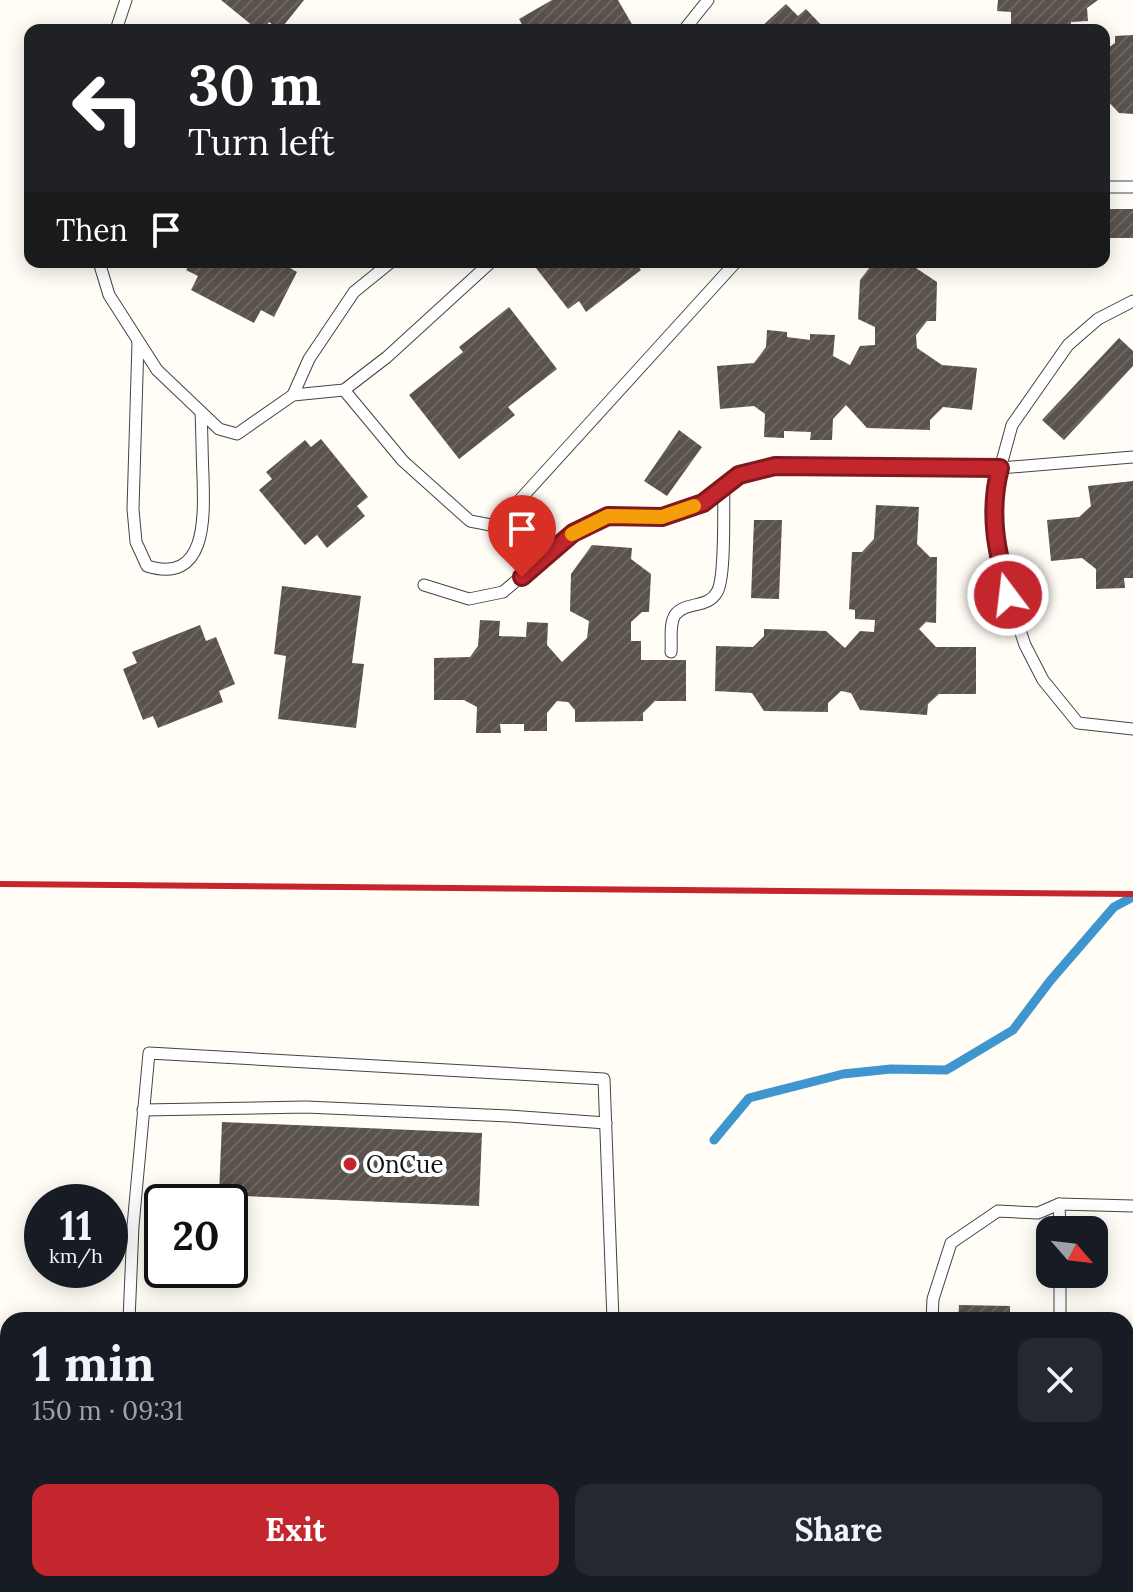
<!DOCTYPE html>
<meta charset="utf-8">
<style>
:root{--surface:#171b24;--page:#242831;--text:#f1f3f6;--muted:#9ea1a6;--accent:#c4262e}
body{margin:0;font-family:Lora,serif;background:var(--page);color:var(--text);height:100vh;display:flex;flex-direction:column;font-size:30px;white-space:nowrap}
*{box-sizing:border-box;margin:0}
p{font-size:26px;color:var(--muted)}
.icon{flex:none;width:44px;height:44px;fill:none;stroke:currentColor;stroke-width:2;stroke-linecap:round;stroke-linejoin:round}
.map{position:relative;flex:1;overflow:hidden}
.panel{position:absolute;left:0px;top:1312px;width:1134px;height:280px;display:flex;flex-direction:column;background:var(--surface);border-radius:24px 24px 0 0;box-shadow:0 4px 20px #0003}
.panel>*{flex:none}
.top-card{position:absolute;left:24px;top:24px;width:1086px;height:244px;border-radius:16px;box-shadow:0 4px 20px #0003;background:#202124;color:#fff;overflow:hidden}
.needle{width:52px;rotate:118deg}
.fabs{position:absolute;left:1036px;top:1216px;display:grid;gap:16px}
.fabs a{display:grid;place-items:center;width:72px;height:72px;border-radius:16px;background:var(--surface);box-shadow:0 4px 20px #0003;font-size:40px}
.speed{position:absolute;left:24px;top:1184px;display:flex;gap:16px;font-size:40px;font-weight:700;text-align:center}
.speed>*{display:grid;place-content:center;width:104px;height:104px;border-radius:50%;background:var(--surface);box-shadow:0 4px 20px #0003;line-height:1}
.speed small{font-size:20px;font-weight:400}
.speed .limit{border:4px solid #111;border-radius:12px;background:#fff;color:#111}
.pin{position:absolute;display:grid;place-items:center;width:68px;height:68px;color:#fff;margin:-82px -34px;border-radius:50% 50% 50% 0;rotate:-45deg;box-shadow:0 0 8px #0007}
.pin .icon{rotate:45deg}
.me{position:absolute;width:88px;margin:-44px;rotate:345deg;stroke-linejoin:round;filter:drop-shadow(0 0 6px #0008)}
.turn{display:flex;align-items:center;gap:28px;height:168px;padding:0 32px;font-size:36px}
.turn .icon{width:104px;height:104px;stroke-width:2.5}
.turn b{display:block;font-size:56px;line-height:68px}
.then{display:flex;align-items:center;height:76px;padding:0 32px;background:#0003;gap:16px;font-size:30px}
.round{display:grid;place-items:center;flex:none;width:84px;height:84px;border-radius:16px;background:var(--page)}
.head{display:flex;align-items:center;justify-content:space-between;height:136px;padding:0 32px}
h1{font-size:48px;font-weight:700;line-height:60px}
.cta{display:flex;gap:16px;margin-top:auto;padding:16px 32px}
.cta a{flex:1;height:92px;border-radius:16px;background:var(--accent);color:#fff;font-size:32px;font-weight:700;line-height:92px;text-align:center}
.cta a+a{background:var(--page);color:var(--text)}
.map>svg:first-child{display:block}
</style>
<div class="map">
<svg width="1133" height="1592" viewBox="0 0 1133 1592">
<defs>
<pattern id="building-hatch" width="6" height="6" patternUnits="userSpaceOnUse" patternTransform="scale(2)"><rect width="6" height="6" fill="#5a524d"/><path d="M-1 1l2-2M0 6l6-6M5 7l2-2" fill="none" stroke="#6d6662"/></pattern>
</defs>
<rect width="100%" height="100%" fill="#fffdf5"/>
<g fill="none" stroke-linecap="round" stroke-linejoin="round">
<path stroke="#3f96cf" stroke-width="9" d="M 714,1140 L 749,1098 L 843,1074 L 891,1069 L 946,1070 L 953,1066 L 1013,1030 L 1050,981 L 1114,907 L 1133,897"/>
</g>
<g fill="url(#building-hatch)">
<path d="M 221,0 L 304,0 L 280,30 L 269,22 L 263,30 L 258,30 Z"/>
<path d="M 552,0 L 618,0 L 633,26 L 626,30 L 525,30 L 519,19 Z"/>
<path d="M 998,0 L 1098,0 L 1087,8 L 1088,21 L 1071,22 L 1071,30 L 1028,30 L 1028,26 L 1011,25 L 1011,12 L 997,11 Z"/>
<path d="M 786,4 L 798,16 L 806,9 L 826,30 L 758,30 Z"/>
<path d="M 1133,35 L 1133,114 L 1119,113 L 1104,97 L 1104,51 L 1115,43 L 1115,36 Z"/>
<rect x="1104" y="209" width="29" height="29"/>
<path d="M 190,262 L 287,262 L 285,265 L 297,272 L 274,317 L 261,310 L 254,323 L 191,290 L 198,276 L 186,270 Z"/>
<path d="M 545,262 L 635,262 L 641,270 L 586,312 L 579,301 L 568,309 L 536,268 Z"/>
<path d="M 874,262 L 916,262 L 916,268 L 937,282 L 936,321 L 927,321 L 916,335 L 917,348 L 942,365 L 977,368 L 972,410 L 943,407 L 930,420 L 930,430 L 867,428 L 846,405 L 833,419 L 832,440 L 810,440 L 811,432 L 784,431 L 784,438 L 764,437 L 765,414 L 754,406 L 720,409 L 717,366 L 754,363 L 766,347 L 767,330 L 787,332 L 787,337 L 810,340 L 810,334 L 835,335 L 833,356 L 850,365 L 860,346 L 875,345 L 875,327 L 858,319 L 860,280 Z"/>
<path d="M 509,307 L 557,369 L 508,407 L 515,415 L 459,459 L 409,395 L 463,352 L 459,347 Z"/>
<path d="M 1119,338 L 1133,351 L 1133,366 L 1064,440 L 1042,420 Z"/>
<path d="M 679,430 L 702,447 L 667,496 L 644,481 Z"/>
<path d="M 321,439 L 368,497 L 357,506 L 365,516 L 327,548 L 317,535 L 305,545 L 259,490 L 272,479 L 266,472 L 305,440 L 311,447 Z"/>
<path d="M 1133,481 L 1133,578 L 1124,578 L 1125,588 L 1096,589 L 1096,569 L 1082,558 L 1051,561 L 1047,520 L 1079,517 L 1091,506 L 1088,486 Z"/>
<path d="M 876,505 L 919,507 L 917,544 L 930,557 L 937,557 L 936,623 L 926,622 L 919,629 L 936,647 L 976,647 L 976,694 L 939,694 L 928,704 L 927,715 L 860,710 L 851,693 L 841,691 L 828,703 L 828,712 L 764,711 L 752,693 L 715,691 L 716,646 L 753,647 L 764,636 L 764,629 L 826,631 L 845,648 L 860,631 L 874,632 L 875,620 L 855,619 L 855,610 L 849,609 L 852,552 L 862,552 L 874,539 Z"/>
<path d="M 754,520 L 782,520 L 779,599 L 751,598 Z"/>
<path d="M 592,545 L 632,548 L 631,559 L 651,574 L 649,612 L 642,612 L 631,622 L 631,641 L 641,641 L 641,660 L 686,660 L 686,701 L 655,701 L 643,713 L 643,721 L 575,722 L 575,710 L 568,702 L 557,701 L 547,713 L 547,731 L 524,731 L 524,724 L 500,724 L 501,733 L 476,733 L 477,707 L 464,700 L 434,700 L 434,658 L 470,657 L 478,646 L 480,620 L 500,621 L 499,636 L 526,637 L 527,622 L 548,623 L 547,645 L 562,662 L 587,638 L 589,621 L 570,611 L 571,574 Z"/>
<path d="M 282,586 L 361,596 L 352,663 L 364,664 L 356,728 L 278,719 L 286,656 L 274,654 Z"/>
<path d="M 200,625 L 206,641 L 216,637 L 235,684 L 219,691 L 223,702 L 158,728 L 153,716 L 143,720 L 123,669 L 137,663 L 132,652 Z"/>
<path d="M 222,1122 L 482,1133 L 479,1206 L 219,1195 Z"/>
<path d="M 959,1305 L 1010,1306 L 1010,1320 L 958,1320 Z"/>
</g>
<g fill="none" stroke-linecap="round" stroke-linejoin="round">
<g stroke="#444" stroke-width="13">
<g id="lane">
<path d="M 116,30 L 126,0"/>
<path d="M 684,30 L 708,0"/>
<path d="M 1104,187 L 1133,187"/>
<path d="M 99,262 L 109,295 L 157,370 L 219,429 L 237,434 L 293,395 L 344,390 L 387,357 L 491,262"/>
<path d="M 1133,301 L 1098,319 L 1068,345 L 1012,425 L 995,487 L 994,541 L 1008,595 L 1025,645 L 1043,680 L 1078,723 L 1133,729"/>
<path d="M 138,342 L 133,509 L 136,542 L 147,566 C 208,585 204,515 203,476 C 202,454 202,433 201,412"/>
<path d="M 344,390 L 403,461 L 470,521 L 496,526 L 736,262"/>
<path d="M 293,395 L 309,359 L 354,292 L 391,262"/>
<path d="M 424,585 L 469,599 L 503,592 L 573,533 L 608,516 L 662,517 L 703,503 L 739,475 L 775,466 L 1000,468 L 1133,457"/>
<path d="M 671,652 C 672,641 669,624 675,615 C 685,601 708,609 717,592 C 726,578 723,507 724,487"/>
<path d="M 143,1110 L 306,1107 L 509,1116 L 606,1123"/>
<path d="M 1059,1204 L 1060,1230"/>
<path d="M 1060,1274 L 1060,1320"/>
<path d="M 129,1320 L 133,1226 L 149,1053 L 604,1079 L 613,1320"/>
<path d="M 932,1320 L 933,1299 L 951,1243 L 998,1211 L 1038,1213 L 1059,1204 L 1133,1206"/>
<path d="M 1126,1456 L 1133,1456"/>
</g>
</g>
<g stroke="#222" stroke-width="38">
<g id="primary">
<path d="M 0,1558 L 8,1558"/>
<path d="M 1126,1570 L 1133,1570"/>
</g>
</g>
<g stroke="#222" stroke-width="44">
<path id="highway" d="M 450,1592 L 452,1584"/>
</g>
<use href="#lane" stroke="#fff" stroke-width="11"/>
<use href="#primary" stroke="#f9d66b" stroke-width="36"/>
<use href="#highway" stroke="#f5a25d" stroke-width="42"/>
<path stroke="#c4262e" stroke-width="6" d="M 0,884 L 1133,894"/>
</g>
<g fill="none" stroke-linecap="round" stroke-linejoin="round">
<g stroke="#7f191e" stroke-width="20">
<path id="route" d="M 522,577 L 573,533 L 608,516 L 662,517 L 703,503 L 739,475 L 775,466 L 1000,468 C 988,514 997,551 1008,595"/>
</g>
<use href="#route" stroke="#c4262e" stroke-width="14"/>
<path stroke="#f59e0b" stroke-width="14" d="M 572,534 L 608,516 L 662,517 L 694,506"/>
</g>
<circle fill="#c4262e" stroke="#fff" stroke-width="3" cx="350" cy="1164" r="8"/>
<g text-anchor="middle" dominant-baseline="central" stroke-width="8" stroke-linejoin="round" paint-order="stroke">
<g font-size="24" fill="#111" stroke="#fff" text-anchor="start">
<text x="366" y="1164">OnCue</text>
</g>
</g>
</svg>
<div class="fabs">
<a><svg class="needle" viewBox="-14 -14 28 28"><path d="M0-13l5 13h-10z" fill="#e53935"/><path d="M0 13l5-13h-10z" fill="#9ea1a6"/></svg></a>
</div>
<div class="speed"><div>11<small>km/h</small></div><div class="limit">20</div></div>
<div class="pin" style="left:522px;top:577px;background:#d93025"><svg class="icon" aria-label="arrive" viewBox="0 0 24 24"><path d="M6 21V4h12l-3 4 3 4H6"/></svg></div>
<svg class="me" style="left:1008px;top:595px" viewBox="-20 -20 40 40"><circle r="17" fill="#c4262e" stroke="#fff" stroke-width="3"/><path d="M0-11L8 9 0 5-8 9z" fill="#fff"/></svg>
<div class="top-card">
<div class="turn"><svg class="icon" aria-label="left" viewBox="0 0 24 24"><path d="M17 20v-9H6M10 6l-5 5 5 5"/></svg><div><b>30 m</b>Turn left</div></div>
<div class="then">Then<svg class="icon" aria-label="arrive" viewBox="0 0 24 24"><path d="M6 21V4h12l-3 4 3 4H6"/></svg></div>
</div>
<section class="panel">
<div class="head"><div><h1>1 min</h1><p>150 m · 09:31</p></div><a class="round"><svg class="icon" aria-label="close" viewBox="0 0 24 24"><path d="M6 6l12 12M18 6L6 18"/></svg></a></div>
<div class="cta"><a>Exit</a><a>Share</a></div>
</section>
</div>
